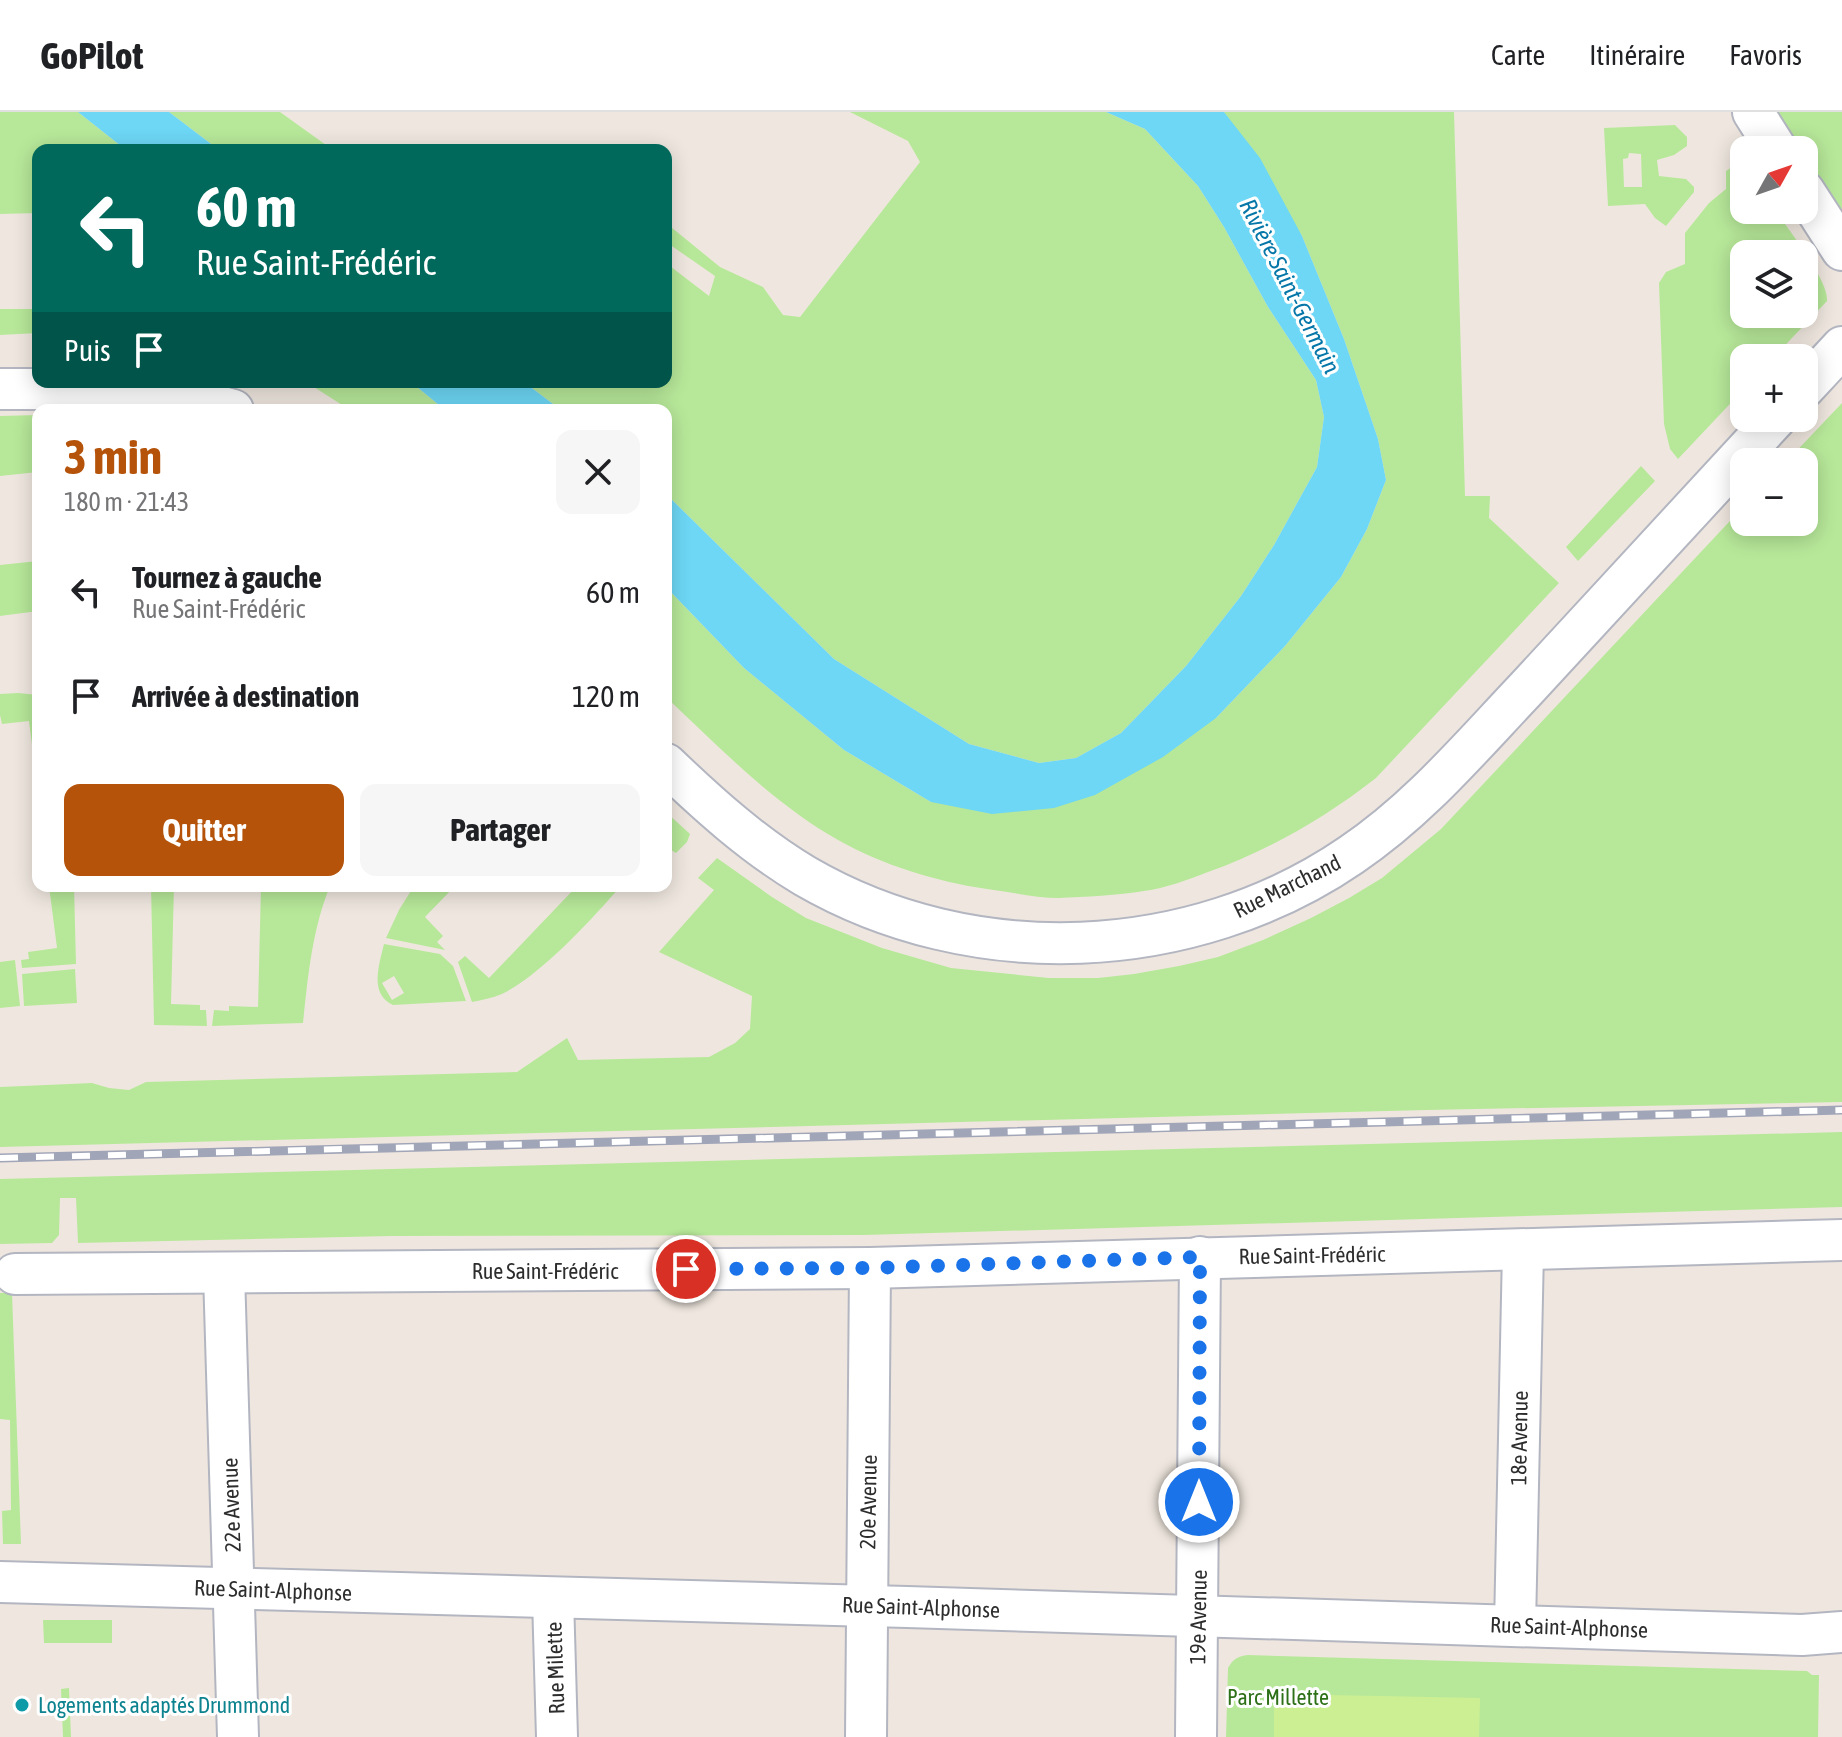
<!DOCTYPE html>
<html lang="fr">
<meta charset="utf-8">
<style>
:root{--surface:#fff;--page:#f6f6f6;--text:#202124;--muted:#757577;--line:#e0e0e0;--accent:#b45309}
body{margin:0;font-family:"Asap Condensed",sans-serif;background:var(--page);color:var(--text);height:100vh;display:flex;flex-direction:column;font-size:30px;white-space:nowrap}
*{box-sizing:border-box;margin:0}
p{font-size:26px;color:var(--muted)}
.icon{flex:none;width:44px;height:44px;fill:none;stroke:currentColor;stroke-width:2;stroke-linecap:round;stroke-linejoin:round}
.map{position:relative;flex:1;overflow:hidden}
.drawer{position:absolute;left:32px;top:292px;width:640px;height:488px;display:flex;flex-direction:column;background:var(--surface);border-radius:16px;box-shadow:0 4px 20px #0003}
.drawer>*{flex:none}
.top-card{position:absolute;left:32px;top:32px;width:640px;height:244px;border-radius:16px;box-shadow:0 4px 20px #0003;background:#00695c;color:#fff;overflow:hidden}
.needle{width:52px;rotate:50deg}
.tools{position:absolute;left:1730px;top:24px;display:grid;gap:16px}
.tools a{display:grid;place-items:center;width:88px;height:88px;border-radius:16px;background:var(--surface);box-shadow:0 4px 20px #0003;font-size:40px}
.pin{position:absolute;display:grid;place-items:center;width:68px;height:68px;color:#fff;margin:-34px;border:4px solid #fff;border-radius:50%;box-shadow:0 2px 8px #0007}
.me{position:absolute;width:88px;margin:-44px;rotate:0deg;stroke-linejoin:round;filter:drop-shadow(0 0 6px #0008)}
.turn{display:flex;align-items:center;gap:28px;height:168px;padding:0 32px;font-size:36px}
.turn .icon{width:104px;height:104px;stroke-width:2.5}
.turn b{display:block;font-size:56px;line-height:68px}
.then{display:flex;align-items:center;height:76px;padding:0 32px;background:#0003;gap:16px;font-size:30px}
.round{display:grid;place-items:center;flex:none;width:84px;height:84px;border-radius:16px;background:var(--page)}
.summary{display:flex;align-items:center;justify-content:space-between;height:136px;padding:0 32px}
h1{font-size:48px;font-weight:700;line-height:60px;color:var(--accent)}
.cta{display:flex;gap:16px;margin-top:auto;padding:16px 32px}
.cta a{flex:1;height:92px;border-radius:16px;background:var(--accent);color:#fff;font-size:32px;font-weight:700;line-height:92px;text-align:center}
.cta a+a{background:var(--page);color:var(--text)}
ul{padding:0;list-style:none}
li{display:flex;align-items:center;gap:24px;height:104px;padding:0 32px}
li div{flex:1}
li b{display:block;font-size:30px}
li em{font-style:normal}
header{display:flex;align-items:center;gap:48px;box-sizing:border-box;height:112px;padding:0 40px;background:var(--surface);border-bottom:2px solid var(--line)}
header strong{font-size:38px}
nav{display:flex;gap:44px;margin-inline-start:auto;font-size:28px}
.map>svg:first-child{display:block}
</style>
<header>
<strong>GoPilot</strong>
<nav><a>Carte</a><a>Itinéraire</a><a>Favoris</a></nav>
</header>
<div class="map">
<svg width="1842" height="1625" viewBox="0 0 1842 1625">
<rect width="100%" height="100%" fill="#efe7df"/>
<g fill="#b7e899" fill-rule="evenodd">
<path d="M 0,0 L 78,0 L 126,38 L 38,38 L 38,101 L 0,102 Z"/>
<path d="M 169,0 L 280,0 L 333,38 L 219,38 Z"/>
<path d="M 850,0 L 1106,0 L 1145,17 L 1198,74 L 1224,115 L 1268,195 L 1316,268 L 1324,305 L 1317,355 L 1274,433 L 1241,484 L 1186,554 L 1121,621 L 1076,646 L 1039,651 L 969,632 L 834,547 L 666,382 L 666,298 L 561,298 L 524,270 L 666,270 L 666,151 L 709,184 L 715,164 L 666,130 L 666,111 L 720,155 L 763,175 L 783,203 L 800,205 L 920,50 L 908,29 Z"/>
<path d="M 1224,0 L 1454,0 L 1465,384 L 1490,384 L 1489,406 L 1559,471 L 1376,666 C 1325,706 1269,738 1208,760 C 1187,768 1166,776 1144,779 C 1119,783 1084,785 1059,786 C 1035,786 1011,780 987,777 C 938,770 882,753 838,728 C 773,691 721,637 666,585 L 666,475 L 744,556 L 844,638 L 931,690 L 1216,606 L 1285,534 L 1341,465 L 1367,417 L 1386,368 L 1378,327 L 1344,227 L 1302,124 Z"/>
<path d="M 1774,0 L 1842,0 L 1842,104 L 1804,46 L 1804,38 L 1799,38 Z"/>
<path d="M 1675,13 L 1687,25 L 1687,34 L 1674,43 L 1657,48 L 1659,64 L 1686,67 L 1694,75 L 1694,80 L 1666,114 L 1655,106 L 1645,92 L 1608,94 L 1604,16 ZM 1629,41 L 1641,42 L 1642,75 L 1624,75 L 1623,47 L 1628,46 Z"/>
<path d="M 1743,48 L 1744,98 L 1775,98 C 1788,117 1829,169 1827,189 L 1773,246 L 1744,246 L 1744,277 L 1678,347 L 1670,337 L 1664,312 L 1659,171 L 1666,160 L 1685,152 L 1685,121 L 1709,91 L 1726,77 L 1726,59 ZM 1744,142 L 1804,142 L 1804,202 L 1744,202 Z"/>
<path d="M 0,197 L 38,197 L 38,221 L 0,223 Z"/>
<path d="M 306,270 L 411,270 L 445,298 L 350,298 Z"/>
<path d="M 1842,291 L 1842,990 L 1427,998 L 0,1035 L 0,975 L 92,971 L 109,976 L 129,978 L 146,970 L 517,960 L 567,926 L 578,948 L 709,945 L 735,931 L 750,917 L 752,884 L 659,840 L 714,778 L 698,766 L 717,746 L 772,785 L 806,806 L 882,836 L 951,856 L 1049,866 L 1098,866 L 1134,862 L 1179,854 L 1218,845 L 1263,828 L 1311,806 L 1349,786 L 1382,766 L 1441,717 L 1744,394 L 1744,410 L 1804,410 L 1804,350 L 1786,350 Z"/>
<path d="M 38,303 L 38,360 L 0,364 L 0,304 Z"/>
<path d="M 1641,354 L 1655,369 L 1578,449 L 1566,435 Z"/>
<path d="M 38,449 L 38,499 L 0,504 L 0,453 Z"/>
<path d="M 18,581 L 38,583 L 38,680 L 29,609 L 2,612 L 0,603 L 0,582 Z"/>
<path d="M 666,700 L 690,722 L 687,730 L 676,741 L 666,735 Z"/>
<path d="M 49,774 L 74,774 L 76,852 L 22,856 L 21,848 L 29,847 L 28,840 L 57,836 Z"/>
<path d="M 151,774 L 174,774 L 171,892 L 200,893 L 200,898 L 206,898 L 207,914 L 154,913 Z"/>
<path d="M 261,774 L 330,774 C 312,818 308,865 303,911 L 212,914 L 214,898 L 229,899 L 229,894 L 258,895 Z"/>
<path d="M 414,774 L 455,774 L 425,805 L 443,824 L 437,830 L 445,838 L 386,826 L 399,798 Z"/>
<path d="M 577,774 L 621,774 C 592,807 541,863 502,882 C 492,886 482,888 472,890 L 458,850 L 465,844 L 489,866 Z"/>
<path d="M 384,832 L 440,842 L 453,854 L 466,889 L 393,893 C 369,882 379,853 384,832 ZM 394,864 L 404,881 L 392,888 L 382,871 Z"/>
<path d="M 15,848 L 20,894 L 0,896 L 0,850 Z"/>
<path d="M 75,857 L 77,891 L 24,894 L 22,862 Z"/>
<path d="M 1842,1020 L 1842,1095 L 864,1123 L 391,1124 L 78,1131 L 76,1086 L 60,1086 L 59,1123 L 52,1131 L 0,1132 L 0,1067 Z"/>
<path d="M 0,1181 L 12,1181 L 21,1432 L 3,1432 L 2,1399 L 11,1398 L 10,1308 L 0,1307 Z"/>
<path d="M 43,1508 L 112,1508 L 112,1531 L 44,1531 Z"/>
<path d="M 1248,1543 L 1807,1559 L 1812,1563 L 1819,1563 L 1818,1625 L 1226,1625 L 1228,1556 C 1233,1547 1238,1544 1248,1543 Z"/>
<path d="M 69,1576 L 71,1625 L 63,1625 L 61,1577 Z"/>
</g>
<path fill="#cdef94" d="M 1274,1582 L 1480,1586 L 1479,1625 L 1274,1625 Z"/>
<g fill="#6dd7f5">
<path d="M 78,0 L 169,0 L 219,38 L 126,38 Z"/>
<path d="M 1106,0 L 1224,0 L 1260,46 L 1302,124 L 1344,227 L 1378,327 L 1386,368 L 1367,417 L 1341,465 L 1285,534 L 1216,606 L 1163,645 L 1095,683 L 1054,696 L 992,702 L 931,690 L 844,638 L 744,556 L 666,475 L 666,382 L 834,547 L 969,632 L 1039,651 L 1076,646 L 1121,621 L 1186,554 L 1241,484 L 1274,433 L 1317,355 L 1324,305 L 1316,268 L 1268,195 L 1224,115 L 1198,74 L 1145,17 Z"/>
<path d="M 411,270 L 524,270 L 561,298 L 445,298 Z"/>
</g>
<g fill="none" stroke-linecap="round" stroke-linejoin="round">
<g stroke="#b3b6c1" stroke-width="44">
<g id="minor">
<path d="M 1753,0 L 1777,38"/>
<path d="M 1804,79 L 1842,138"/>
<path d="M 1804,276 L 1842,235"/>
<path d="M 0,277 C 79,277 157,275 233,298"/>
<path d="M 666,652 C 709,693 753,733 805,764 C 972,861 1192,852 1351,743 C 1418,698 1470,636 1525,578 C 1609,488 1692,397 1776,306"/>
<path d="M 224,1161 L 238,1625"/>
<path d="M 15,1162 L 870,1156 L 1842,1128"/>
<path d="M 0,1470 L 907,1495 L 1802,1523 L 1842,1520"/>
<path d="M 553,1486 L 557,1625"/>
<path d="M 1515,1514 L 1523,1138"/>
<path d="M 866,1625 L 870,1156"/>
<path d="M 1196,1625 L 1200,1145"/>
</g>
</g>
<use href="#minor" stroke="#fff" stroke-width="40"/>
<g stroke="#a1a5b8" stroke-width="9">
<path id="rail" d="M 0,1046 L 1842,998"/>
</g>
<use href="#rail" stroke="#fff" stroke-width="6" stroke-dasharray="18" stroke-linecap="butt"/>
</g>
<g fill="none" stroke-linecap="round" stroke-linejoin="round">
<path stroke="#1a73e8" stroke-width="14" stroke-dasharray="0 25.2" d="M 686,1157 L 870,1156 L 1200,1145 L 1199,1390"/>
</g>
<circle fill="#0f9aa8" stroke="#fff" stroke-width="3" cx="22" cy="1593" r="8"/>
<g text-anchor="middle" dominant-baseline="central" stroke-width="6" stroke-linejoin="round" paint-order="stroke">
<g font-size="22" fill="#2d2d2d" stroke="#fff">
<text transform="translate(1287 774) rotate(-26)">Rue Marchand</text>
<text transform="translate(1312 1143) rotate(-1)">Rue Saint-Frédéric</text>
<text x="545" y="1159">Rue Saint-Frédéric</text>
<text transform="translate(1519 1326) rotate(-89)">18e Avenue</text>
<text transform="translate(868 1390) rotate(-89)">20e Avenue</text>
<text transform="translate(231 1393) rotate(-92)">22e Avenue</text>
<text transform="translate(273 1478) rotate(2)">Rue Saint-Alphonse</text>
<text transform="translate(921 1495) rotate(2)">Rue Saint-Alphonse</text>
<text transform="translate(1198 1505) rotate(-89)">19e Avenue</text>
<text transform="translate(1569 1515) rotate(2)">Rue Saint-Alphonse</text>
<text transform="translate(555 1556) rotate(-92)">Rue Milette</text>
</g>
<g font-size="22" fill="#2d7017" stroke="#fff">
<text x="1278" y="1585">Parc Millette</text>
</g>
<g font-size="22" fill="#0d838f" stroke="#fff" text-anchor="start">
<text x="38" y="1593">Logements adaptés Drummond</text>
</g>
<g font-size="24" font-style="italic" fill="#0677a8" stroke="#fff">
<text transform="translate(1290 174) rotate(63)">Rivière Saint-Germain</text>
</g>
</g>
</svg>
<div class="tools">
<a><svg class="needle" viewBox="-14 -14 28 28"><path d="M0-13l5 13h-10z" fill="#e53935"/><path d="M0 13l5-13h-10z" fill="#757577"/></svg></a>
<a><svg class="icon" aria-label="layers" viewBox="0 0 24 24"><path d="M12 4l9 5-9 5-9-5zM3 14l9 5 9-5"/></svg></a>
<a>+</a>
<a>−</a>
</div>
<div class="pin" style="left:686px;top:1157px;background:#d93025"><svg class="icon" aria-label="arrive" viewBox="0 0 24 24"><path d="M6 21V4h12l-3 4 3 4H6"/></svg></div>
<svg class="me" style="left:1199px;top:1390px" viewBox="-20 -20 40 40"><circle r="17" fill="#1a73e8" stroke="#fff" stroke-width="3"/><path d="M0-11L8 9 0 5-8 9z" fill="#fff"/></svg>
<div class="top-card">
<div class="turn"><svg class="icon" aria-label="left" viewBox="0 0 24 24"><path d="M17 20v-9H6M10 6l-5 5 5 5"/></svg><div><b>60 m</b>Rue Saint-Frédéric</div></div>
<div class="then">Puis<svg class="icon" aria-label="arrive" viewBox="0 0 24 24"><path d="M6 21V4h12l-3 4 3 4H6"/></svg></div>
</div>
<section class="drawer">
<div class="summary"><div><h1>3 min</h1><p>180 m · 21:43</p></div><a class="round"><svg class="icon" aria-label="close" viewBox="0 0 24 24"><path d="M6 6l12 12M18 6L6 18"/></svg></a></div>
<ul>
<li><svg class="icon" aria-label="left" viewBox="0 0 24 24"><path d="M17 20v-9H6M10 6l-5 5 5 5"/></svg><div><b>Tournez à gauche</b><p>Rue Saint-Frédéric</p></div><em>60 m</em></li>
<li><svg class="icon" aria-label="arrive" viewBox="0 0 24 24"><path d="M6 21V4h12l-3 4 3 4H6"/></svg><div><b>Arrivée à destination</b></div><em>120 m</em></li>
</ul>
<div class="cta"><a>Quitter</a><a>Partager</a></div>
</section>
</div>
